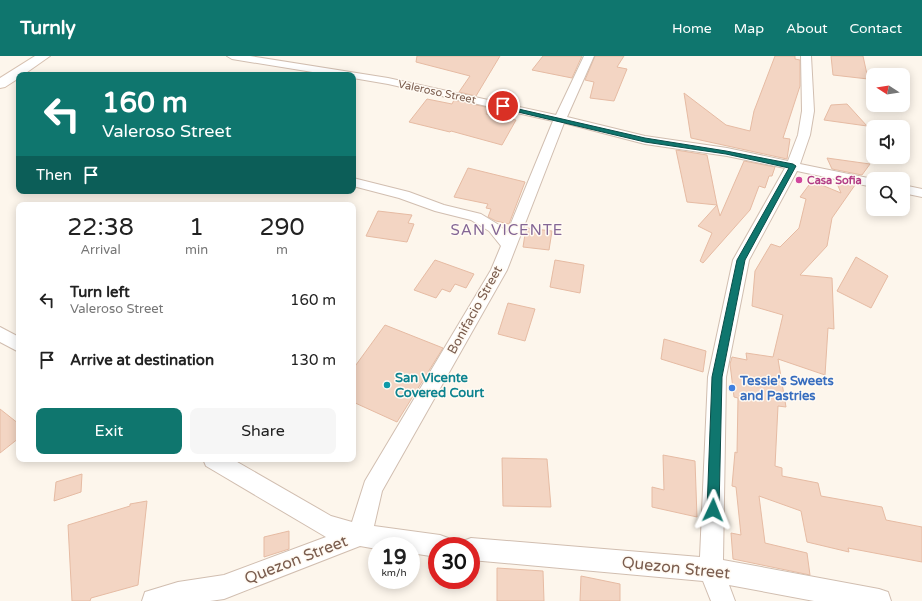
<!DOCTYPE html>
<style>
:root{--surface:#fff;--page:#f6f6f6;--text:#222;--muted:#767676;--accent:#0f766e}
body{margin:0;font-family:"Varela Round",sans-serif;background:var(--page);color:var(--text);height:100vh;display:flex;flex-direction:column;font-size:15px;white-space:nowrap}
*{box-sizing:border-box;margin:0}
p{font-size:13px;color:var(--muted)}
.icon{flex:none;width:22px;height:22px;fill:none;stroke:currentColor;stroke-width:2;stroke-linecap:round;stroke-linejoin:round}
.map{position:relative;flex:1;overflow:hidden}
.side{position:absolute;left:16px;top:146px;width:340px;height:260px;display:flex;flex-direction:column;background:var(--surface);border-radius:8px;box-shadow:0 2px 10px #0003}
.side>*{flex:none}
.guide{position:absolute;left:16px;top:16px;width:340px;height:122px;border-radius:8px;box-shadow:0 2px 10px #0003;background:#0f766e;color:#fff;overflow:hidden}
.needle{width:26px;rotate:282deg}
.tools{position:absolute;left:866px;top:12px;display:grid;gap:8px}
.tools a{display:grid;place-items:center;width:44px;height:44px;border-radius:8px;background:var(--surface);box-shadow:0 2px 10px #0003;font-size:20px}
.speed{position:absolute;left:368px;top:481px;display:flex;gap:8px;font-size:20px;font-weight:700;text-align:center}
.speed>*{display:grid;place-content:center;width:52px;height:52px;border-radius:50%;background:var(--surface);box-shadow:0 2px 10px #0003;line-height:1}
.speed small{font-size:10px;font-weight:400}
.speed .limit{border:6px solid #d22;background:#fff;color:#111}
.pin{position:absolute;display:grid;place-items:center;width:34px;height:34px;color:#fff;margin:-17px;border:2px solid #fff;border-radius:50%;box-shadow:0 1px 4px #0007}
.me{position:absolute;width:44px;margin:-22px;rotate:2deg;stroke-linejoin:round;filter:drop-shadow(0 0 3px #0008)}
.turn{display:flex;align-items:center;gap:14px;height:84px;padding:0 20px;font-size:18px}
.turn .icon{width:52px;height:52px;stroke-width:2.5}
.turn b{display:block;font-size:28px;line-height:34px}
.then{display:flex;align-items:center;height:38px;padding:0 20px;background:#0003;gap:8px;font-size:15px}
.eta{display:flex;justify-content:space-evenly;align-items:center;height:68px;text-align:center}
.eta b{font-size:24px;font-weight:600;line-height:28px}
.cta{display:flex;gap:8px;margin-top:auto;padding:8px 20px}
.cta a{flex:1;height:46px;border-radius:8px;background:var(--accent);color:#fff;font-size:16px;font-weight:600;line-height:46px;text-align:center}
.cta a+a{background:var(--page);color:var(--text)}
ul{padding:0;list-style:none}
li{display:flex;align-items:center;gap:12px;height:60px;padding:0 20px}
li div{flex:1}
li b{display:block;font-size:15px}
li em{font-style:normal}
header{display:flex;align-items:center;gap:24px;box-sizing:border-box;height:56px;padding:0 20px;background:var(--accent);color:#fff}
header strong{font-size:19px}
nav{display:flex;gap:22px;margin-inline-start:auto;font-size:14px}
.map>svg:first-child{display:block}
</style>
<header>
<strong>Turnly</strong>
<nav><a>Home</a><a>Map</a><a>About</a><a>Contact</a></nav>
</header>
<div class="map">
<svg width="922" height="545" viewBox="0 0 922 545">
<rect width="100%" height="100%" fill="#fdf6ec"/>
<g fill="#f3d5c3" stroke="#e6bba3">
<path d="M 417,0 L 500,0 L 476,40 L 459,36 L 470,20 L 416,6 Z"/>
<path d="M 543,0 L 582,0 L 572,22 L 532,14 Z"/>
<path d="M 595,0 L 624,0 L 617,11 L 627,13 L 614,45 L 590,42 L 594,26 L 585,24 Z"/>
<path d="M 775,0 L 795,0 L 795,3 L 800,4 L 800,30 L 783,82 L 790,83 L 787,103 L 691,82 L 684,37 L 726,69 L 750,75 L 754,55 Z"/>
<path d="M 831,0 L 863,0 L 868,23 L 833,19 Z"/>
<path d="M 427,43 L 452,48 L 454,44 L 490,52 L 486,58 L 516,64 L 502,89 L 451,75 L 450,76 L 409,66 Z"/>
<path d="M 847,48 L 867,70 L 824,64 L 831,49 Z"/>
<path d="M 676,94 L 707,99 L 717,149 L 687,146 Z"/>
<path d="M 827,102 L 870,108 L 862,119 L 832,113 Z"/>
<path d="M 744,105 L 775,111 L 772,120 L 769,120 L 765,132 L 759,130 L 750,154 L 703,207 L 700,205 L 712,177 L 698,170 L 717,149 L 720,160 Z"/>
<path d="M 468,112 L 525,126 L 509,168 L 496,165 L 488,161 L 491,153 L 486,152 L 488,148 L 454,141 Z"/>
<path d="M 812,125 L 841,137 L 836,125 L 855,129 L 832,162 L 827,190 L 800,219 L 832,222 L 834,273 L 828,272 L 825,319 L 778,303 L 786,351 L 778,350 L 775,410 L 782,412 L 782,420 L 818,427 L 821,440 L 882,451 L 886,464 L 922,471 L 922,506 L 848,492 L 849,496 L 807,486 L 801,455 L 759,440 L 765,487 L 807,497 L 810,519 L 733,503 L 731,477 L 741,479 L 736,431 L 732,430 L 735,396 L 737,397 L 738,342 L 734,341 L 730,308 L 732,301 L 747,304 L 746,297 L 773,301 L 783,259 L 752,250 L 755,215 L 771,188 L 780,191 L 799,172 L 806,143 L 800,141 Z"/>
<path d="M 378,155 L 412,159 L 408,167 L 414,168 L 407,186 L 366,180 Z"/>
<path d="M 526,172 L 552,175 L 549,194 L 523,191 Z"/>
<path d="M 856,201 L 888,220 L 871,252 L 837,235 Z"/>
<path d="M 435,204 L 474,218 L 466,232 L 455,228 L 450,236 L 442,233 L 436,242 L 414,234 Z"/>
<path d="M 555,204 L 584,209 L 580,237 L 550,231 Z"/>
<path d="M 508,247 L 535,253 L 525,285 L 498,278 Z"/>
<path d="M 385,269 L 443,292 L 397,366 L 353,346 L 353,313 Z"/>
<path d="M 664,283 L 706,295 L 703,316 L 661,303 Z"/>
<path d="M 0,353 L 19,368 L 19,382 L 0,397 Z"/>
<path d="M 663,399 L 695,405 L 697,461 L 652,451 L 652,431 L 664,434 Z"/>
<path d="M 502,402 L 547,403 L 551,451 L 503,450 Z"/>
<path d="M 82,418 L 81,436 L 54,445 L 56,426 Z"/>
<path d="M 147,445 L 138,529 L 91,542 L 90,545 L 72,545 L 68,469 L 130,450 L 130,448 Z"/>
<path d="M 289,475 L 289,493 L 264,501 L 264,481 Z"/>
<path d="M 497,512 L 543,515 L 544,545 L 497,545 Z"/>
<path d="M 581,520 L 620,528 L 620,545 L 580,545 Z"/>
</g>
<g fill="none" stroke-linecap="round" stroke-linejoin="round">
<g stroke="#d1beb0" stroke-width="2">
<g id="minor">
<path d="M 227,0 L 250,0 L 388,22 L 556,59 L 584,0 L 594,0 L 567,61 L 645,80 L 727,92 L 788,105 L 798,79 L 802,55 L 801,0 L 811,0 L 814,55 L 810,79 L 800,108 L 873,123 L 873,131 L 797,115 L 749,204 L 726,321 L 723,504 L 879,533 L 888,536 L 891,545 L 814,545 L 729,529 L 735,545 L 711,545 L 703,525 L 471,504 L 471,490 L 461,490 L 463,485 L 471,482 L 700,501 L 708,321 L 733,204 L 785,112 L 727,100 L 645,88 L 564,67 L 507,214 L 382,435 L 374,470 L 440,479 L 448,482 L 451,490 L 437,490 L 437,501 L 411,497 L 411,490 L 377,490 L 377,493 L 360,490 L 224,543 L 210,545 L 142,545 L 145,536 L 178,526 L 224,519 L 326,481 L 206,410 L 203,403 L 232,403 L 331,460 L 352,466 L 365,425 L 491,214 L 501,190 L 489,175 L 471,164 L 435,155 L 399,142 L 353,130 L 353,122 L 409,136 L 444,149 L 481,158 L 499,169 L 507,177 L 553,65 L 388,28 L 353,22 L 353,19 L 331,19 L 232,3 Z"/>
<path d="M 903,129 L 922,133 L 922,141 L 903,137 Z"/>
<path d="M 0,271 L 19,281 L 19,296 L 0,286 Z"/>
</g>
</g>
<g stroke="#d6c0b0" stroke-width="2">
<path id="secondary" d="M 35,0 L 50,0 L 23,19 L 19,19 L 19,22 L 5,31 L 0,32 L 0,22 Z"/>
</g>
<use href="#minor" fill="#fff" fill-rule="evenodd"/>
<use href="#secondary" fill="#fff" fill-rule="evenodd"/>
</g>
<path fill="#0f766e" stroke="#0a4d48" d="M 501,49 L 645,82 L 726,95 L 793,108 L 796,110 L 745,204 L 722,321 L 719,454 L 717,459 L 713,460 L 709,459 L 707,454 L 712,321 L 737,204 L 789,112 L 726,98 L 645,86 L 501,52 Z"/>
<circle fill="#d1479c" stroke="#fffaf3" stroke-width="1.5" cx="799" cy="124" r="4"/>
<circle fill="#0f9aa8" stroke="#fffaf3" stroke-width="1.5" cx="387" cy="329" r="4"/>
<circle fill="#3f7fe0" stroke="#fffaf3" stroke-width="1.5" cx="732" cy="332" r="4"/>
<g text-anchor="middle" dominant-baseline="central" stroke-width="3" stroke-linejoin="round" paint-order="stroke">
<g font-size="11" fill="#7a5c4d" stroke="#fffaf3">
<text transform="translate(437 36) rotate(12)">Valeroso Street</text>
</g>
<g font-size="11" font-weight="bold" fill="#b23c85" stroke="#fffaf3" text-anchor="start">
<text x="807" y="124">Casa Sofia</text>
</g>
<g font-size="13" fill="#7a5c4d" stroke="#fffaf3">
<text transform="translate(475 254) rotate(-61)">Bonifacio Street</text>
</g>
<g font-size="13" font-weight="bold" fill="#0d838f" stroke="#fffaf3" text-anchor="start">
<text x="395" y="322">San Vicente<tspan x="395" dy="15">Covered Court</tspan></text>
</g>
<g font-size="13" font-weight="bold" fill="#366cbe" stroke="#fffaf3" text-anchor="start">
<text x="740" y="325">Tessie's Sweets<tspan x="740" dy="15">and Pastries</tspan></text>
</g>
<g font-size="15" letter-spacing="1" fill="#846695" stroke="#fffaf3">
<text x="507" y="174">SAN VICENTE</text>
</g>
<g font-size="16" fill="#7a5c4d" stroke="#fffaf3">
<text transform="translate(296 504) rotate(-21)">Quezon Street</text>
<text transform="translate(676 512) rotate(6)">Quezon Street</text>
</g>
</g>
</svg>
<div class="tools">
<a><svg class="needle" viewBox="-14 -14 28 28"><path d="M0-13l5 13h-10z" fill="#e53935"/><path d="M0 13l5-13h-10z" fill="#767676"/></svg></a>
<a><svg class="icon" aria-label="sound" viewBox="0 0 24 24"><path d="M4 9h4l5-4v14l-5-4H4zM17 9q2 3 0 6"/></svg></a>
<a><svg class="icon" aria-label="search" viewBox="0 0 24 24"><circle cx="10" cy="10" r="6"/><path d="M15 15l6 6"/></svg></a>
</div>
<div class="speed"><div>19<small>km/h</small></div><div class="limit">30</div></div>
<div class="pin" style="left:503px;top:50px;background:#d93025"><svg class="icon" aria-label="arrive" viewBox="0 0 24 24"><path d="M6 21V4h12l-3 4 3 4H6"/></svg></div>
<svg class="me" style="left:713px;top:454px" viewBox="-20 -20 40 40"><path d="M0-17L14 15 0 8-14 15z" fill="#0f766e" stroke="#fff" stroke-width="4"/></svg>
<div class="guide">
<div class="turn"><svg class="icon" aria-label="left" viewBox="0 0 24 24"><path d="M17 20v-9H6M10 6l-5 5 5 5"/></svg><div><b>160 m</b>Valeroso Street</div></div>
<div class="then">Then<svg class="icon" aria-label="arrive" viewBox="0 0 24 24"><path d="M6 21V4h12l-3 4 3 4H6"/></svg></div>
</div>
<section class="side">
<div class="eta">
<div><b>22:38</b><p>Arrival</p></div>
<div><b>1</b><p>min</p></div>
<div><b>290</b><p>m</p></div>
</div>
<ul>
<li><svg class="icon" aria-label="left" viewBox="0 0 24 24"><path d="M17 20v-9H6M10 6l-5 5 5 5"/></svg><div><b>Turn left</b><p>Valeroso Street</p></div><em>160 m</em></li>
<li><svg class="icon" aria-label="arrive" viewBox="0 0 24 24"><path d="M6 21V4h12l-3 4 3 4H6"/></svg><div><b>Arrive at destination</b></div><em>130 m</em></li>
</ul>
<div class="cta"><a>Exit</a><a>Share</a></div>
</section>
</div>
